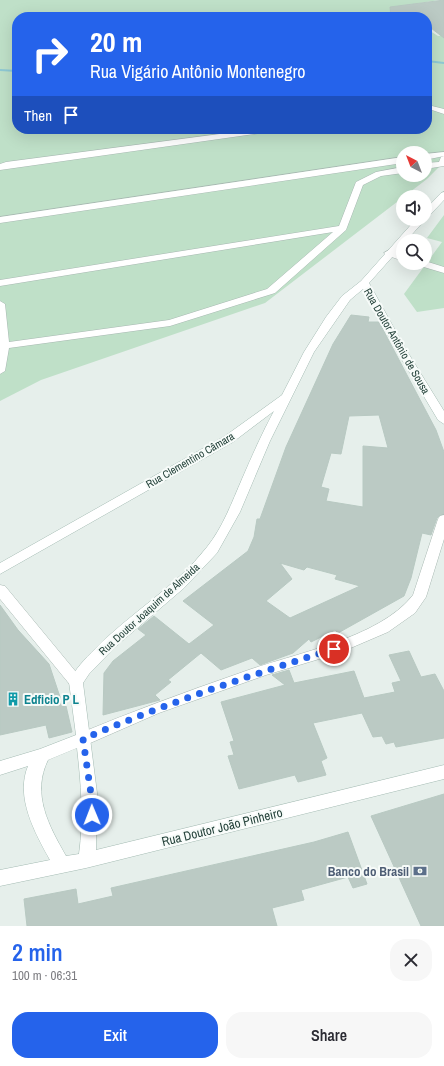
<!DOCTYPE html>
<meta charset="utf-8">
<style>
:root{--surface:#fff;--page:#f7f7f7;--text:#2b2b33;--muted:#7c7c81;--accent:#2563eb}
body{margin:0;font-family:"Archivo Narrow",sans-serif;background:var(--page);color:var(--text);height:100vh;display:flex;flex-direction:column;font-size:15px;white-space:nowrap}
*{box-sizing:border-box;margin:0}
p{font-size:13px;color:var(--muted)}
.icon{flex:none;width:22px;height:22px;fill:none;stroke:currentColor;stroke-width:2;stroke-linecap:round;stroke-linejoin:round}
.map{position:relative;height:926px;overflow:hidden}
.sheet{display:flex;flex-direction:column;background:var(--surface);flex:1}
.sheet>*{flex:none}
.top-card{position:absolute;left:12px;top:12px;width:420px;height:122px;border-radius:16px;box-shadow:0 4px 16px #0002;background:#2563eb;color:#fff;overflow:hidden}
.needle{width:26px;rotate:318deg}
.buttons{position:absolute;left:396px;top:146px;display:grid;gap:8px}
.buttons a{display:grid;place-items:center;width:36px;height:36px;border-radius:50%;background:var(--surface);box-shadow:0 4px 16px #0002;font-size:20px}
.pin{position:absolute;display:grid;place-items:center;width:34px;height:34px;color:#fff;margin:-17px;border:2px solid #fff;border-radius:50%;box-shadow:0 1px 4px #0007}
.me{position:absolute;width:44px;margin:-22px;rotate:359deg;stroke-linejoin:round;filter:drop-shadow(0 0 3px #0008)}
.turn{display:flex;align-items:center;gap:14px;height:84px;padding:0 12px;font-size:18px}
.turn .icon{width:52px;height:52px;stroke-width:2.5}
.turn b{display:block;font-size:28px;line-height:34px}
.then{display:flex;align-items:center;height:38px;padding:0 12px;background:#0003;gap:8px;font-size:15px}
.round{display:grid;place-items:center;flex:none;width:42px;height:42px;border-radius:16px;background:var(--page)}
.overview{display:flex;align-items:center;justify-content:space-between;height:68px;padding:0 12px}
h1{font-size:24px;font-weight:600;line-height:30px;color:var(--accent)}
.primary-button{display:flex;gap:8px;margin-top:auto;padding:8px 12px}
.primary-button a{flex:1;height:46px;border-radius:16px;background:var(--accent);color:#fff;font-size:16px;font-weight:600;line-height:46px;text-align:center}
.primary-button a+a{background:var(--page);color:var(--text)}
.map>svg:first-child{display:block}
</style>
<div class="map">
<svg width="444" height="926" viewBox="0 0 444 926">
<rect width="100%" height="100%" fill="#e6efeb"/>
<g fill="#bfe0c8" fill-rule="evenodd">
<path d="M 0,0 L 439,0 L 395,7 L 409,17 L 17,17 L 17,129 L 427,129 L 427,29 L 438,36 L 444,35 L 444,162 L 427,179 L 265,303 L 41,380 L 0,401 ZM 403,153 L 425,153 L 425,175 L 403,175 Z"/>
<path d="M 444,215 L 444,308 L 417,312 L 404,294 L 442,242 L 427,238 Z"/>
</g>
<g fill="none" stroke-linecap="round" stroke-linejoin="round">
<g fill="#8ec9d4" fill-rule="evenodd">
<path d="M 427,60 L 444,62 L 444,64 L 427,62 Z"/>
<path d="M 0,69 L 17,70 L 17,72 L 0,71 Z"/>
</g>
</g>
<g fill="#bbcac4" stroke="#b8c9c2" fill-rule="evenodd">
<path d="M 444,0 L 444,38 L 427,25 L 427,17 L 391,17 L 390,7 Z"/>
<path d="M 351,315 L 369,317 L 368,322 L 379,322 L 436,430 L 444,452 L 444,514 L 440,515 L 437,518 L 431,535 L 422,533 L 411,578 L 404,596 L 338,633 L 335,630 L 311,642 L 309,639 L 293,653 L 260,665 L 252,658 L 221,670 L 201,653 L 168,680 L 171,682 L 155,695 L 160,700 L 103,715 L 104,673 L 113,661 L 146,635 L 138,629 L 154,616 L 189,644 L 214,625 L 183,601 L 248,551 L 254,537 L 257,519 L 260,519 L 286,447 L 333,344 ZM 379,415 L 388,448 L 363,446 L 363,507 L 326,501 L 329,489 L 321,487 L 331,453 L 341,454 L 349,416 ZM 280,563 L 304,570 L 307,567 L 337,575 L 335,579 L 360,586 L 290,618 L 266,601 L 292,579 Z"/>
<path d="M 0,605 L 18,630 L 49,664 L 63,706 L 66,706 L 72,732 L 49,738 L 46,725 L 0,735 Z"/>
<path d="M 409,651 L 421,677 L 435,674 L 444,691 L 444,738 L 396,747 L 394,742 L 386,744 L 382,736 L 373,737 L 362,713 L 313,723 L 327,758 L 321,761 L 326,775 L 298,782 L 295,775 L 239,789 L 228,756 L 234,755 L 230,742 L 234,741 L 221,702 L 285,685 L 272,675 L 289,670 L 294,683 L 354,671 L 364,698 L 395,692 L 392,683 L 401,681 L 389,655 Z"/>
<path d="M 444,794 L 444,926 L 421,926 L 371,816 Z"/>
<path d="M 348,832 L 367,884 L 353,888 L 348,877 L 301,890 L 304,900 L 272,908 L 277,926 L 27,926 L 24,899 L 76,889 L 78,904 L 113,896 L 111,888 L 314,842 Z"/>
</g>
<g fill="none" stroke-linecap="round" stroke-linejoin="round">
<g stroke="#a8b8b2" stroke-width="1">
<g id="street">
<path d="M 432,106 L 444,109 L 444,114 L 432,110 L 427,111 L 427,107 Z"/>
<path d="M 257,129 L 279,129 L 275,131 L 0,170 L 0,164 L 6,162 Z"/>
<path d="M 444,152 L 444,156 L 425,160 L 425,154 Z"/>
<path d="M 444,156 L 444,166 L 425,169 L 425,163 L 439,162 L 441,157 Z"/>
<path d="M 403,157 L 403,163 L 0,223 L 0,217 Z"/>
<path d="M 403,167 L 403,173 L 381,176 L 363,185 L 346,230 L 275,293 L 170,326 L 9,348 L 5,371 L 0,374 L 0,301 L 5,304 L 9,342 L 169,320 L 267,289 L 333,232 L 0,286 L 0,280 L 339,226 L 356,182 L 376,172 Z"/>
<path d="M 389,250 L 403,255 L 403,261 L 386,255 L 384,253 Z"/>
<path d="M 425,261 L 444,267 L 444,273 L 417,265 L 415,263 L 425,263 Z"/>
<path d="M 444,515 L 444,539 L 426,597 L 415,613 L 388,632 L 339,653 L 266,675 L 159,713 L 88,744 L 83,746 L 78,744 L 75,739 L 78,734 C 131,712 185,692 240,673 C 291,654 379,639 413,595 L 438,519 L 440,516 Z"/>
<path d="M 0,585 L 5,586 L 81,678 L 83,682 L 81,686 L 76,688 L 71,686 L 0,599 Z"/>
</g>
</g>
<g stroke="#a4bbb3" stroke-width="1">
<g id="secondary">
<path d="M 444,192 L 444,200 L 428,217 L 425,218 L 425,210 L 441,193 Z"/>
<path d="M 425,218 L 426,219 L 424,221 L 406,241 L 403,241 L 403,245 L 369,283 L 405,348 L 444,411 L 444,424 L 438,420 L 395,348 L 363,289 L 350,300 L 314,352 L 270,441 L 240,512 L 217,553 L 184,588 L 115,647 L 89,674 L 83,683 L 97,793 L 96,850 L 444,765 L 444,779 L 86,868 L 0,886 L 0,870 L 50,860 C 35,833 15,797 28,766 L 0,775 L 0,761 L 40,749 L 76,735 L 69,682 C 75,669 85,659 95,649 C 130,613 176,587 207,547 C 223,527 232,502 242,479 C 252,456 262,433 274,411 L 233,442 L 0,574 L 0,563 L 225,436 L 282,395 L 304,352 L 326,317 L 342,296 L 361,281 L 416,219 ZM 77,748 C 81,783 84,818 79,854 L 66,856 C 49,826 31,794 48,760 Z"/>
</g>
</g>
<use href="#street" fill="#fff" fill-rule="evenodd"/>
<use href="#secondary" fill="#fff" fill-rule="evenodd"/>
</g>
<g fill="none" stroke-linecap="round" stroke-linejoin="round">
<path stroke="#2563eb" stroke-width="7" stroke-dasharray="0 12.6" d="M 92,815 L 91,794 L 83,739 C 167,703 248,676 334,649"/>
</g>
<defs>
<g id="building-bare" transform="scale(1.08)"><path d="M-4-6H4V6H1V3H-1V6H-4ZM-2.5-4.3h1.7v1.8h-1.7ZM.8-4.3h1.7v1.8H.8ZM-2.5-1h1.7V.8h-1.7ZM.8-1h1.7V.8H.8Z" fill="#0f9aa8" stroke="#f7fbf9" stroke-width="2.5" paint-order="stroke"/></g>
<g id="bank-bare" transform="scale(1.08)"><path d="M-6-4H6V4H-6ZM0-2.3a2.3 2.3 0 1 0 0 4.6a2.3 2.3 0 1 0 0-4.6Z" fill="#5c6f8a" stroke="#f7fbf9" stroke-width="2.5" paint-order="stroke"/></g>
</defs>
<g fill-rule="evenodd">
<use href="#building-bare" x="13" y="699"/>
<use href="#bank-bare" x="420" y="871"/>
</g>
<g text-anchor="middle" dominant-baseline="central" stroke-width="4" stroke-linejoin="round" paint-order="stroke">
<g font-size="11" fill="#24423a" stroke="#f7fbf9">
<text transform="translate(397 341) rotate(60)">Rua Doutor Antônio de Sousa</text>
<text transform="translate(190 460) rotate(-30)">Rua Clementino Câmara</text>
<text transform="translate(149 609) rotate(-42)">Rua Doutor Joaquim de Almeida</text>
</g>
<g font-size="13" font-weight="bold" fill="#0d838f" stroke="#f7fbf9" text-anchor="start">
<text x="24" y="699">Edficio P L</text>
</g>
<g font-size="13" fill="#24423a" stroke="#f7fbf9">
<text transform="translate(222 827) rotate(-14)">Rua Doutor João Pinheiro</text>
</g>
<g font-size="13" font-weight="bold" fill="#4e5e75" stroke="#f7fbf9" text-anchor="end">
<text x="409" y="871">Banco do Brasil</text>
</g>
</g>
</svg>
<div class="buttons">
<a><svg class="needle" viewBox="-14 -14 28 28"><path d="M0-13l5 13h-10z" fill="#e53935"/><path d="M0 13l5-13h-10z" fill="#7c7c81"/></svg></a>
<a><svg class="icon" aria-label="sound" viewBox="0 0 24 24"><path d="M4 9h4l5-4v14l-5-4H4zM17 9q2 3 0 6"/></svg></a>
<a><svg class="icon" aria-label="search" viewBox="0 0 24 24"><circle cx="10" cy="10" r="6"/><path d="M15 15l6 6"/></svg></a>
</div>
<div class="pin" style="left:334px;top:649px;background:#d93025"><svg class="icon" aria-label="arrive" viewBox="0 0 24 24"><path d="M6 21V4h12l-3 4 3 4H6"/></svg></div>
<svg class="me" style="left:92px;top:815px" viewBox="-20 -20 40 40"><circle r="17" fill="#2563eb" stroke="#fff" stroke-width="3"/><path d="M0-11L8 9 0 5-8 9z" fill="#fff"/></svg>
<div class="top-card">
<div class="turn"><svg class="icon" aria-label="right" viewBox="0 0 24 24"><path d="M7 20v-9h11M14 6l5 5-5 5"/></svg><div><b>20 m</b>Rua Vigário Antônio Montenegro</div></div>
<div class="then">Then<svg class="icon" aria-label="arrive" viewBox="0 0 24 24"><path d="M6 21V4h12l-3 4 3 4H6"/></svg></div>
</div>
</div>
<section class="sheet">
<div class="overview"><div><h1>2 min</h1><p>100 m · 06:31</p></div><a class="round"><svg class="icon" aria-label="close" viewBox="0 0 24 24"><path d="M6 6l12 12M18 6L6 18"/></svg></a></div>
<div class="primary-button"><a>Exit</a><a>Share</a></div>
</section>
